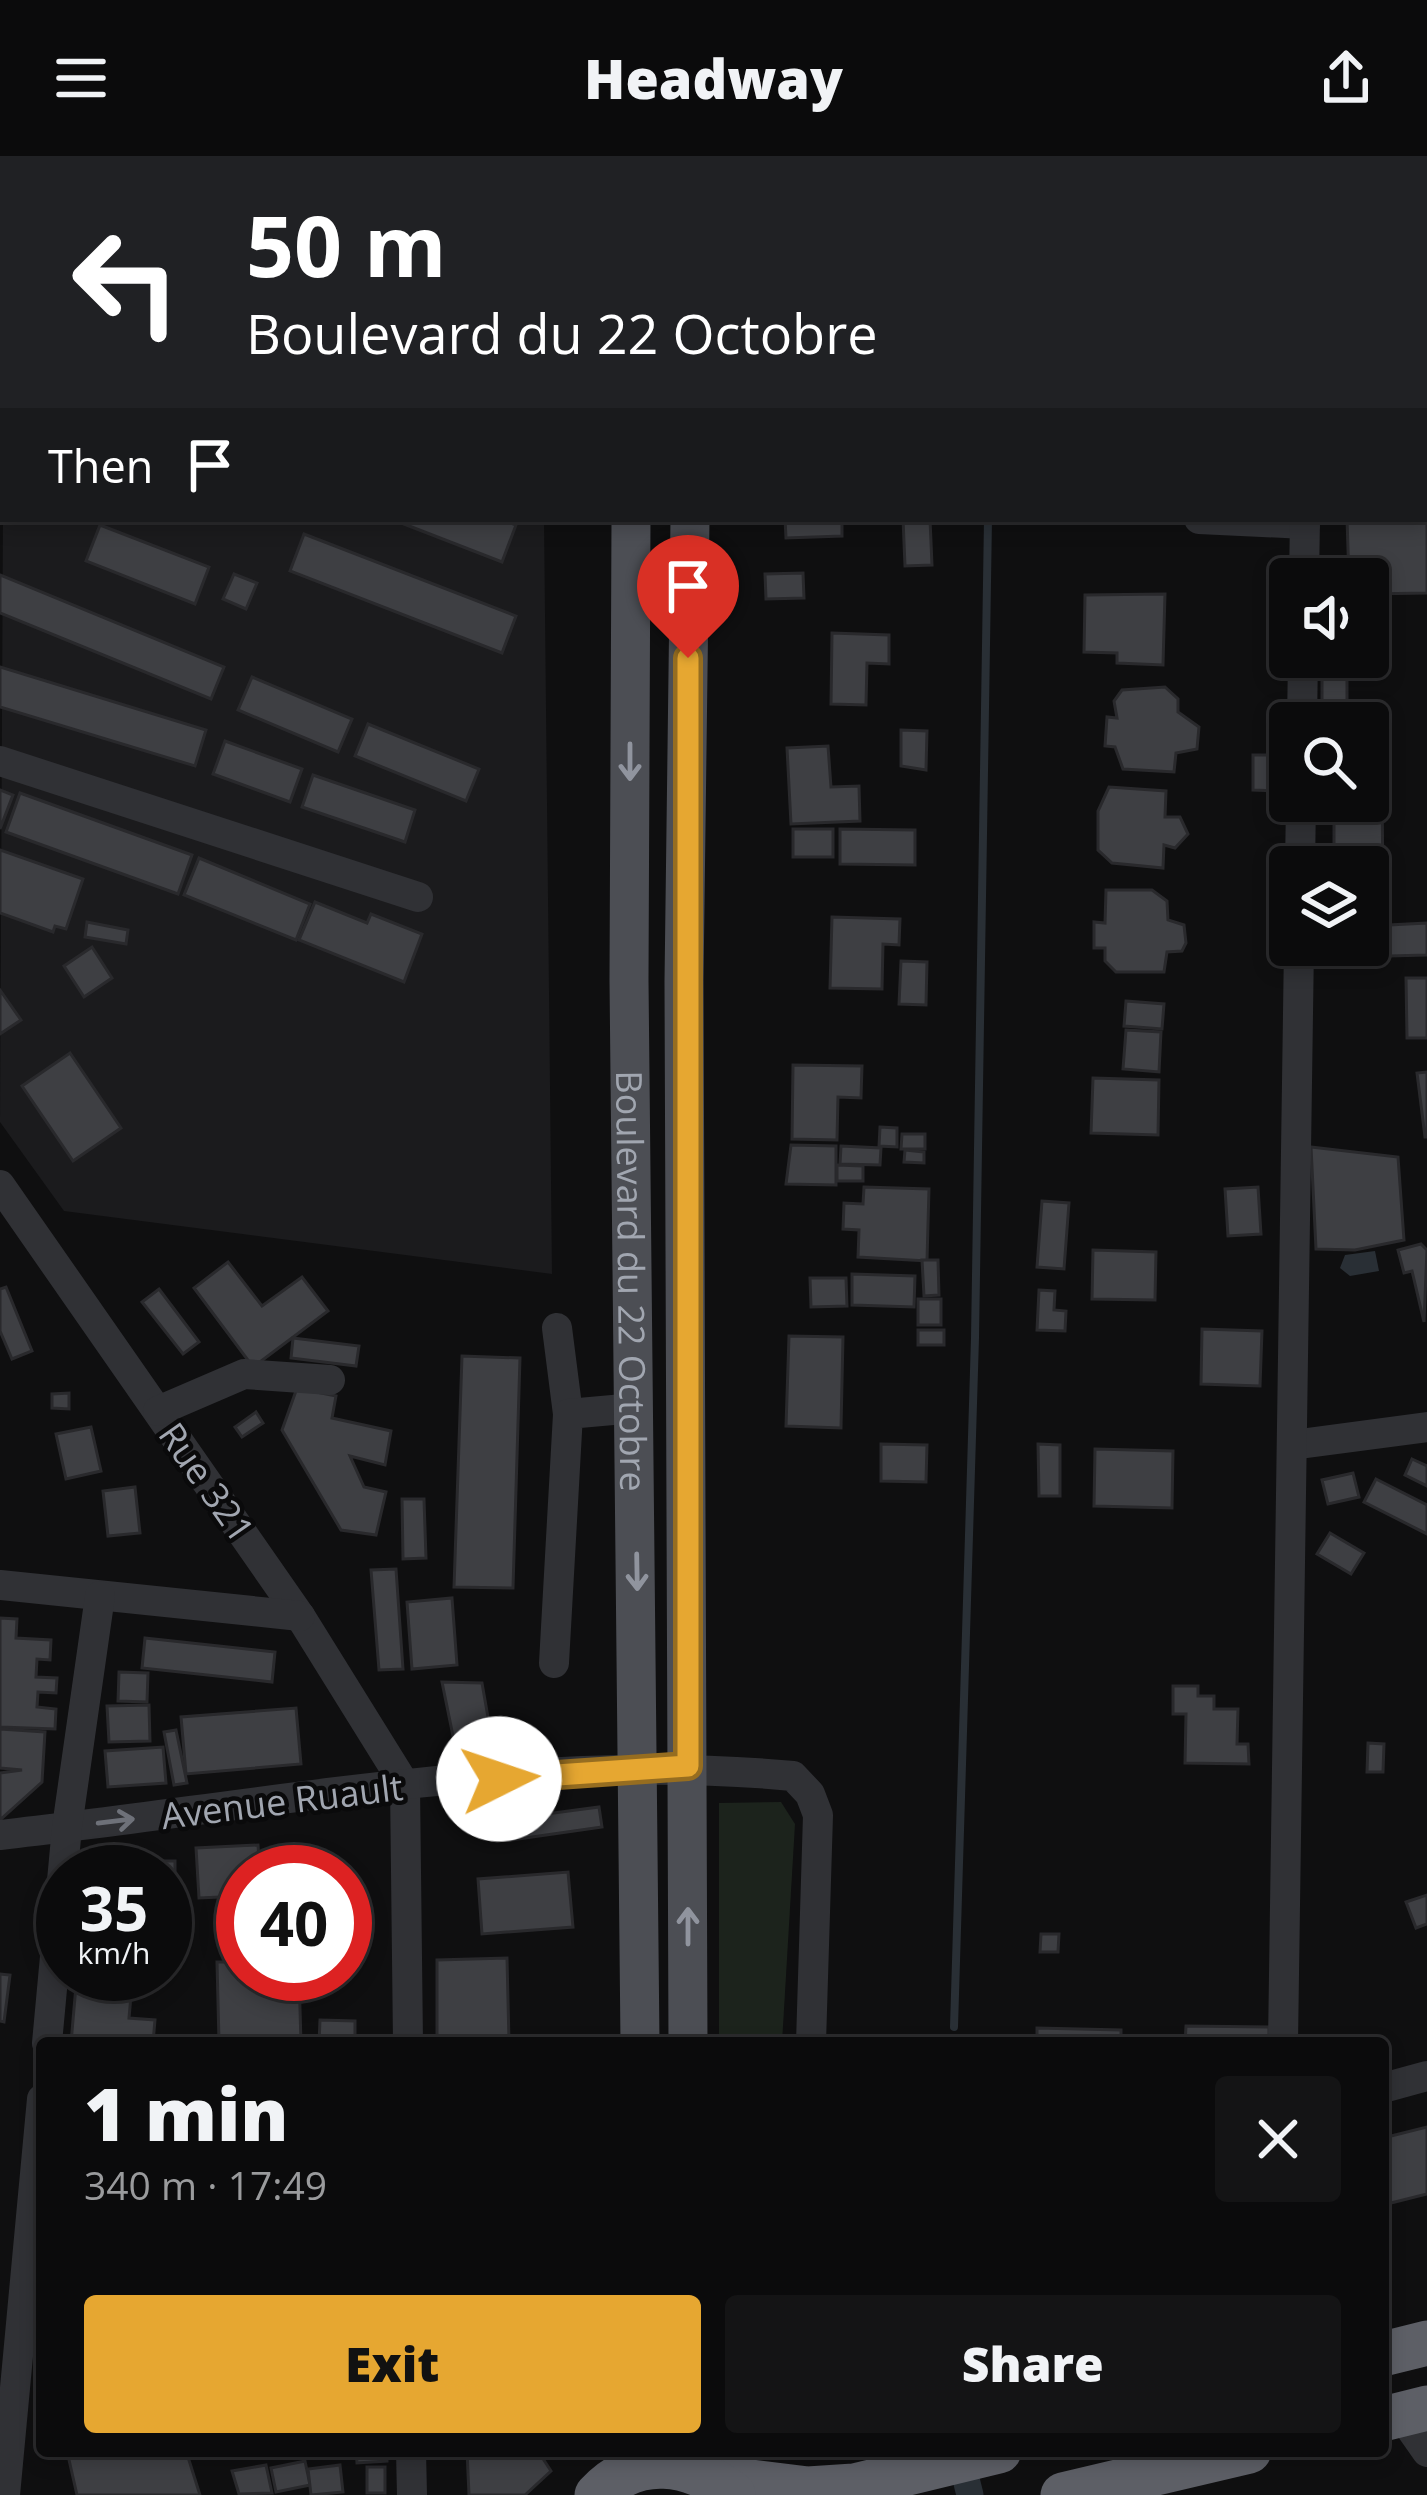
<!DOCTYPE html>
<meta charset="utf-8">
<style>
:root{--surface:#0b0b0c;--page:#141415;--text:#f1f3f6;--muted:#9a9b9d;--line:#2b2b2d;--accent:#e6a731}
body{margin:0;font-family:"Open Sans",sans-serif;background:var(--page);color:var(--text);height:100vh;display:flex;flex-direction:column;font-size:45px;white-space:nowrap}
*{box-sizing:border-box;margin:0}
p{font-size:39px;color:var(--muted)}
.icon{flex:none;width:66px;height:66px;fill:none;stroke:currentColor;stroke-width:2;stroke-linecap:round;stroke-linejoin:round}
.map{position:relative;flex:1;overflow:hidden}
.panel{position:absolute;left:36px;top:1881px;width:1353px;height:420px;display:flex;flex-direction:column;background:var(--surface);border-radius:12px;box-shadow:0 6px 18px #0003,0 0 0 3px var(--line)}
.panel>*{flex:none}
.hud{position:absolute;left:0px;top:0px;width:1428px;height:366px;box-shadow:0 6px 18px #0003,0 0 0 3px var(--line);background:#202124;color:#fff;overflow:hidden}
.fabs{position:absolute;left:1269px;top:402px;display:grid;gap:24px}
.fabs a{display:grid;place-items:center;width:120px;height:120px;border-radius:12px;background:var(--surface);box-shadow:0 6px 18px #0003,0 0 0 3px var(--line);font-size:60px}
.speed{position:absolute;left:36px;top:1689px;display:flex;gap:24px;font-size:60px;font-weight:700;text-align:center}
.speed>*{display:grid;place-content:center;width:156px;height:156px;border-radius:50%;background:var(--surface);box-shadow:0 6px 18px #0003,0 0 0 3px var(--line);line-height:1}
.speed small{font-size:30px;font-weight:400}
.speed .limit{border:18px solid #d22;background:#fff;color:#111}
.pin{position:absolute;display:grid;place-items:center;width:102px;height:102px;color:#fff;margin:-123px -51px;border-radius:50% 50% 50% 0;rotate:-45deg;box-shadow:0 0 12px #0007}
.pin .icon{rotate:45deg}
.me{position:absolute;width:132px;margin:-66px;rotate:86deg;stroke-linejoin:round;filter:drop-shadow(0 0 9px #0008)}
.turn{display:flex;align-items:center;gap:42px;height:252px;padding:0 48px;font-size:54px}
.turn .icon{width:156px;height:156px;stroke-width:2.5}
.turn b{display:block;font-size:84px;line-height:102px}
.then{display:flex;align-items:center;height:114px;padding:0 48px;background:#0003;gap:24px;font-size:45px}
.round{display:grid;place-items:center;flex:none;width:126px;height:126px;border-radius:12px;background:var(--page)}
.overview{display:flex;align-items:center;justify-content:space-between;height:204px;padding:0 48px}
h1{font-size:72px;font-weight:800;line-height:90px}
.primary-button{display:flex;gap:24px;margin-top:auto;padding:24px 48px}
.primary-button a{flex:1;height:138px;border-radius:12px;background:var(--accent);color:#111;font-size:48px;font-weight:800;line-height:138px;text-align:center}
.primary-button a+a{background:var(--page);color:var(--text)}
header{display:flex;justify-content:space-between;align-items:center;height:156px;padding:0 48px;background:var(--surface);font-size:54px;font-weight:800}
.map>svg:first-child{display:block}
</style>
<header><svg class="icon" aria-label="menu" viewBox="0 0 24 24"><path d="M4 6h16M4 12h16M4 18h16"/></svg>Headway<svg class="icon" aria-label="share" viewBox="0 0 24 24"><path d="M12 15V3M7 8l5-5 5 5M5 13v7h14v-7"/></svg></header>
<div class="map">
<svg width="1427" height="2339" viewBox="0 0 1427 2339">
<rect width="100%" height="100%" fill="#0f0f10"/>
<g fill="#1b1b1d">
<path d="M 229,0 L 557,0 L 227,3 Z"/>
<path d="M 3,352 L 3,363 L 544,363 L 552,1118 L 64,1055 L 0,966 Z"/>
</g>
<path fill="#1c231c" d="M 781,1646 L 795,1668 L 782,1887 L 719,1887 L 719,1647 Z"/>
<path fill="#292f35" d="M 1375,1095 L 1379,1115 L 1350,1120 L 1340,1112 L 1345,1099 Z"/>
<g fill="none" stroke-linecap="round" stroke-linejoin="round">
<g stroke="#292f35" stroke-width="8">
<path d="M 991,0 L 991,3"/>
<path d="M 954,1871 L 975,1182 L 988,363"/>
</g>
<path stroke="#292f35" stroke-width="27" d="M 959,2295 L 970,2339"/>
</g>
<g fill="#3e3f43" stroke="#29292c" stroke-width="3">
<rect x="396" y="0" width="53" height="3"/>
<path d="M 478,0 L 542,0 L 478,3 Z"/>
<path d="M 1427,162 L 1427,437 L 1368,438 L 1368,423 L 1349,423 L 1347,363 L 1425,363 Z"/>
<path d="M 0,250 L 3,251 L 3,336 L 0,336 Z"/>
<path d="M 391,363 L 500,363 L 516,369 L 502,406 Z"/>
<path d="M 785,363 L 842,363 L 842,380 L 786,382 Z"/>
<path d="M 903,363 L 930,363 L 932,409 L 905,410 Z"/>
<path d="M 100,369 L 209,411 L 195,448 L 86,405 Z"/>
<path d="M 304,378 L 516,460 L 502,497 L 290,415 Z"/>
<path d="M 803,417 L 804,442 L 766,443 L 765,418 Z"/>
<path d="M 234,418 L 257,427 L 246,453 L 223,443 Z"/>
<path d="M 0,419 L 224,511 L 211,543 L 0,457 Z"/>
<path d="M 1165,438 L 1163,509 L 1117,507 L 1117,497 L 1084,496 L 1085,439 Z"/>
<path d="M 832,477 L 889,479 L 889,508 L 867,507 L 866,549 L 831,548 Z"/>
<rect x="1322" y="501" width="25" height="55"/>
<path d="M 0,511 L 206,574 L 195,610 L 0,551 Z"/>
<path d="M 252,521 L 352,563 L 338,596 L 238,554 Z"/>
<path d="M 1165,531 L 1178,543 L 1178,556 L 1199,571 L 1197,593 L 1176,597 L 1174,616 L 1123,613 L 1115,591 L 1105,590 L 1107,561 L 1117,562 L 1114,545 L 1122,534 Z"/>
<path d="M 368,568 L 479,613 L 466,645 L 355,600 Z"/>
<path d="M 901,574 L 927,575 L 926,614 L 901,610 Z"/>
<path d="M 225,585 L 302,613 L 290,646 L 213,618 Z"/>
<path d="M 828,590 L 831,631 L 859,630 L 860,665 L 791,668 L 787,592 Z"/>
<path d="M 1253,599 L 1282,599 L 1282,635 L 1253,634 Z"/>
<path d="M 313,619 L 415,654 L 405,686 L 302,651 Z"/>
<path d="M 1368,620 L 1382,620 L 1383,742 L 1368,742 L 1368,711 L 1334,711 L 1334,645 L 1368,645 Z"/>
<path d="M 1109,631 L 1166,635 L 1165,661 L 1180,661 L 1188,678 L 1175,692 L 1164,689 L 1163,712 L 1112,707 L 1098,694 L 1098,655 Z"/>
<path d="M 0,634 L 13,639 L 0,673 Z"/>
<path d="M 20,637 L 192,699 L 178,738 L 6,676 Z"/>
<rect x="793" y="673" width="40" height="28"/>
<path d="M 840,673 L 915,674 L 915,709 L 840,708 Z"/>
<path d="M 0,694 L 83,723 L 66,773 L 55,770 L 53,776 L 0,757 Z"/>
<path d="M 199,702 L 310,748 L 296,784 L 184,739 Z"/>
<path d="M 1106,734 L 1152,734 L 1167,745 L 1168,764 L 1184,769 L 1186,787 L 1182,795 L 1167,796 L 1164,816 L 1116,816 L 1105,805 L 1105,792 L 1094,792 L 1094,766 L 1105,767 Z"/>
<path d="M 315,746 L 367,767 L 371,758 L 422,778 L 404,826 L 299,784 Z"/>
<path d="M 832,761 L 900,763 L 899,789 L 883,788 L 882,833 L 830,832 Z"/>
<path d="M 87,766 L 128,774 L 126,788 L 85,781 Z"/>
<path d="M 1427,767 L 1427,799 L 1390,800 L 1389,769 Z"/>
<path d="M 1368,769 L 1385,769 L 1386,800 L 1354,801 L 1353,789 L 1368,789 Z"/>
<path d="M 1322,789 L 1349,789 L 1350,802 L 1323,804 Z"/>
<path d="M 92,791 L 112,822 L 84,841 L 64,810 Z"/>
<path d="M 901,805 L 927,806 L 926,849 L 899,848 Z"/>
<path d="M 1406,822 L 1427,822 L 1427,882 L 1407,882 Z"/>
<path d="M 0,834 L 21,864 L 0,878 Z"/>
<path d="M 1126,845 L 1164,848 L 1162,873 L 1124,870 Z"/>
<path d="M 1126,874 L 1161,876 L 1159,916 L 1123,913 Z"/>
<path d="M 70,897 L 121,972 L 73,1005 L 22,930 Z"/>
<path d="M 793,909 L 862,910 L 861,942 L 838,941 L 837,984 L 792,983 Z"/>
<path d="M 1427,916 L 1427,981 L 1425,981 L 1417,917 Z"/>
<path d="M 1093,922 L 1159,924 L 1158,979 L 1091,977 Z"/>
<path d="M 880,971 L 897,972 L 897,991 L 879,990 Z"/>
<path d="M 902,978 L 925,978 L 925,993 L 901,993 Z"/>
<path d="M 791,989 L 836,990 L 836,1029 L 786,1028 Z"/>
<path d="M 841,990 L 881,992 L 880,1009 L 840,1008 Z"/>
<path d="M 1311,991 L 1398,1001 L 1404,1084 L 1355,1094 L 1316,1093 Z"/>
<path d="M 905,994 L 924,996 L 924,1007 L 904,1006 Z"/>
<path d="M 837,1009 L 863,1010 L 863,1025 L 837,1025 Z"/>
<path d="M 864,1031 L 929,1033 L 927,1105 L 858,1101 L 859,1074 L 843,1073 L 844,1047 L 863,1048 Z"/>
<path d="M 1258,1031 L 1261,1078 L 1228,1080 L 1225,1033 Z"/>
<path d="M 1042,1045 L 1069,1047 L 1064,1113 L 1037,1111 Z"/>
<path d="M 1421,1088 L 1427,1094 L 1424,1166 L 1412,1115 L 1404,1117 L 1398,1094 Z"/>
<path d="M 1093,1094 L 1156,1096 L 1155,1144 L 1092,1143 Z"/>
<path d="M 922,1104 L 938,1104 L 939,1139 L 924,1140 Z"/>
<path d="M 228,1106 L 262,1150 L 302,1121 L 328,1155 L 253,1211 L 194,1132 Z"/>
<path d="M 852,1118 L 915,1120 L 914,1151 L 852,1149 Z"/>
<path d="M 810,1122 L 846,1122 L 847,1150 L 811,1151 Z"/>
<path d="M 6,1131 L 32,1195 L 12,1203 L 0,1175 L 0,1133 Z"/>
<path d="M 159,1133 L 199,1186 L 183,1198 L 142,1146 Z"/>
<path d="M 1039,1134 L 1055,1135 L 1054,1154 L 1066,1155 L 1065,1175 L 1037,1174 Z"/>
<rect x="918" y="1143" width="23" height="26"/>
<path d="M 1202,1173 L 1262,1175 L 1260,1230 L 1201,1228 Z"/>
<rect x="918" y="1174" width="26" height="15"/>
<path d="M 789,1180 L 843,1181 L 841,1272 L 786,1270 Z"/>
<path d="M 293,1182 L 359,1190 L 356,1210 L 291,1202 Z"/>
<path d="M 462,1200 L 520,1202 L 513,1432 L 454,1431 Z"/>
<path d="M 297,1232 L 336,1240 L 332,1262 L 391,1275 L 385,1309 L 350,1300 L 364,1331 L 386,1336 L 376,1379 L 341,1374 L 282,1274 Z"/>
<path d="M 69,1237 L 69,1253 L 52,1252 L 52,1238 Z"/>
<path d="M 256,1256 L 263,1267 L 242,1281 L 235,1271 Z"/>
<path d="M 91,1271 L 101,1315 L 66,1323 L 56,1278 Z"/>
<path d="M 881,1288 L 927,1289 L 926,1326 L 881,1325 Z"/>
<path d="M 1038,1288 L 1060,1289 L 1060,1340 L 1039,1340 Z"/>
<path d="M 1095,1293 L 1173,1295 L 1172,1352 L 1094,1350 Z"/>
<path d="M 1412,1303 L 1427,1310 L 1427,1330 L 1405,1319 Z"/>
<path d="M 1353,1317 L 1359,1341 L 1328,1348 L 1322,1324 Z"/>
<path d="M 1376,1323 L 1427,1349 L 1427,1378 L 1364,1346 Z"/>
<path d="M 135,1331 L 140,1377 L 108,1380 L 103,1335 Z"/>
<path d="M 402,1343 L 424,1343 L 426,1402 L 403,1403 Z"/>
<path d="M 1330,1377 L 1364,1397 L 1351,1418 L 1317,1398 Z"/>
<path d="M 396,1413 L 403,1513 L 379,1514 L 371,1414 Z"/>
<path d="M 452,1442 L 457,1509 L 412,1513 L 407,1446 Z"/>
<path d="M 0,1462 L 17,1463 L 16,1482 L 51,1484 L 50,1504 L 37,1503 L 36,1521 L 57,1522 L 56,1537 L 38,1536 L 37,1551 L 56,1553 L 55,1573 L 0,1571 Z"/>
<path d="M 145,1482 L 275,1496 L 272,1526 L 142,1512 Z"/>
<path d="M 119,1516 L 148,1517 L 147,1546 L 118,1545 Z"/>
<path d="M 442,1526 L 482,1527 L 492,1584 L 453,1580 Z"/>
<path d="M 1173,1530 L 1198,1530 L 1198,1540 L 1214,1540 L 1214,1553 L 1238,1553 L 1237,1588 L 1248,1588 L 1249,1608 L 1185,1607 L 1186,1558 L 1173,1558 Z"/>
<path d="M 149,1549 L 150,1585 L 109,1586 L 107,1550 Z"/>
<path d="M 296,1552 L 301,1608 L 186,1618 L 181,1561 Z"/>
<path d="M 0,1573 L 45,1576 L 42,1626 L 0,1664 L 0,1617 L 22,1614 L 0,1612 Z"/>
<path d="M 176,1574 L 187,1627 L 174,1629 L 164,1576 Z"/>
<path d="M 1368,1587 L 1384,1588 L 1383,1616 L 1367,1616 Z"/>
<path d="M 163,1591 L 166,1627 L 108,1631 L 105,1595 Z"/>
<path d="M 599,1651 L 602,1671 L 511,1684 L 508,1663 Z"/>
<path d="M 258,1689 L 260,1716 L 243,1716 L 243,1740 L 199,1742 L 196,1692 Z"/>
<path d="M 143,1705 L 175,1705 L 175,1746 L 165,1745 L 165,1716 L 143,1716 Z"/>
<path d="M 568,1716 L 573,1771 L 482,1778 L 478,1723 Z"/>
<path d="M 1427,1739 L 1427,1768 L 1416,1772 L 1406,1746 Z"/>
<path d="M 1041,1778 L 1059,1778 L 1058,1796 L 1040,1796 Z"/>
<path d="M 507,1802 L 509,1885 L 540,1887 L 437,1887 L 437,1804 Z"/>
<path d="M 217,1806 L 243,1806 L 243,1818 L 299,1818 L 301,1887 L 219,1887 Z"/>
<path d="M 0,1818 L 10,1819 L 4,1866 L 0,1865 Z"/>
<path d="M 77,1818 L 133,1818 L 129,1862 L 155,1864 L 153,1887 L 71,1887 Z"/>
<path d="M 320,1864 L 355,1865 L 355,1887 L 319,1887 Z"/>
<path d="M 1186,1870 L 1269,1871 L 1269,1887 L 1185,1887 Z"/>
<path d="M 1037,1872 L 1121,1874 L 1121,1887 L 1037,1887 Z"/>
<path d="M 1427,1971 L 1427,2038 L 1383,2049 L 1383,1982 Z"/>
<path d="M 67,2295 L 180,2295 L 188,2301 L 200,2339 L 77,2339 Z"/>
<path d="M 356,2295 L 387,2295 L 387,2305 L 357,2307 Z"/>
<path d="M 467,2295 L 538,2295 L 551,2315 L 525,2339 L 469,2339 Z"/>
<path d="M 305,2305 L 310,2329 L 276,2336 L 271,2312 Z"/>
<path d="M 266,2309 L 272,2337 L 239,2338 L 232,2315 Z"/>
<path d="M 340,2309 L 343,2336 L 311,2339 L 308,2313 Z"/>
<rect x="367" y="2311" width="18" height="26"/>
</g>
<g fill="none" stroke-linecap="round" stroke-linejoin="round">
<g stroke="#303135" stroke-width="30">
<path d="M 1310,3 L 1310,0"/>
<path d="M 1199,363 L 1305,368"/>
<path d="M 1304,423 L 1305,363"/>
<path d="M 1302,567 L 1303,501"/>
<path d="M 0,605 L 418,741"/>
<path d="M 1300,711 L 1301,645"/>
<path d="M 0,1029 L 300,1460 L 405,1629"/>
<path d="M 557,1172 L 568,1258"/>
<path d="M 158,1255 L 244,1218 L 330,1224"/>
<path d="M 1292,1289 L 1427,1271"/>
<path d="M 0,1429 L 300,1460"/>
<path d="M 554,1507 L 568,1258 L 635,1252"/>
<path d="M 405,1629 L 408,1887"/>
<path d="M 0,1679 C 262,1650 529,1595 793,1620 L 810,1638 L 818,1659 L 811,1887"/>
<path d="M 47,1887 L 67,1671 L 100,1440"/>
<path d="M 1283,1887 L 1299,789"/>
<path d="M 1383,1932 L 1427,1920"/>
<path d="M 1401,2259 L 1427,2296"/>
<path d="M 411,2295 L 412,2339"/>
<path d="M 5,2339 L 42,1943"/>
</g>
<g stroke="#4c4e54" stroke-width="39">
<path d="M 690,0 L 690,3"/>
<path d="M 632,3 L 632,0"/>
<path id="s1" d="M 631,363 L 629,824 L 640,1887"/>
<path d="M 688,1887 L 684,825 L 690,363"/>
</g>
<g stroke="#5d5f66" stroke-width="45">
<path d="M 1383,2198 L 1427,2187"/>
<path d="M 1383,2263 L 1427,2252"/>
<path d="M 711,2321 L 808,2333 L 854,2330 L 999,2295"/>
<path d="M 597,2339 C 637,2296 691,2306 733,2338"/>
<path d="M 1063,2339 L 1249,2295"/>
</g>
</g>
<defs><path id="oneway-shaft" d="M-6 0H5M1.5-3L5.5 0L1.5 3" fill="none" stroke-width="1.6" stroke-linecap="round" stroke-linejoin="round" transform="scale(3)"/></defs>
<g stroke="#90949e">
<use href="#oneway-shaft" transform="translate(630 606) rotate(90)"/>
<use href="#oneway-shaft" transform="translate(637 1416) rotate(89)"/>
<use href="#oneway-shaft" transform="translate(688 1770) rotate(-90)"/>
</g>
<use stroke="#6e7179" href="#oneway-shaft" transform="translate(116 1665) rotate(-7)"/>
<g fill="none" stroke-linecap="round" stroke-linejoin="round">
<g stroke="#966d20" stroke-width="30">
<path id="route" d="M 499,1623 L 688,1610 L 688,502"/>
</g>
<use href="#route" stroke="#e6a731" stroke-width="21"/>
</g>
<g text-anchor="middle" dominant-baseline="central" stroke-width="9" stroke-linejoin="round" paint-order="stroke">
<g font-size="36" fill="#a1a6b0" stroke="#0a0a0b">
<text stroke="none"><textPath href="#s1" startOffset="762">Boulevard du 22 Octobre</textPath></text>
<text transform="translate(207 1326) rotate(55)">Rue 321</text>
<text transform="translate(282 1645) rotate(-7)">Avenue Ruault</text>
</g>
</g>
</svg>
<div class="fabs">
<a><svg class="icon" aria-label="sound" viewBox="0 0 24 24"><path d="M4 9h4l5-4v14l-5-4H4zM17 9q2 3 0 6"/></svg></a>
<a><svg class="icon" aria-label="search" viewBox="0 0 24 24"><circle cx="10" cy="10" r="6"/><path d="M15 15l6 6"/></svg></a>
<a><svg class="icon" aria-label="layers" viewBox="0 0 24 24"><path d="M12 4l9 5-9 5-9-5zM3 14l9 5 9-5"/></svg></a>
</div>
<div class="speed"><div>35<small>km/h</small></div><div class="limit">40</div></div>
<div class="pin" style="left:688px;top:502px;background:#d93025"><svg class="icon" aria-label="arrive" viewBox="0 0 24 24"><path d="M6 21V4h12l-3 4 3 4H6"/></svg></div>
<svg class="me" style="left:499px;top:1623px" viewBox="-20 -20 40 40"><circle r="19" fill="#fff"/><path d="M0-13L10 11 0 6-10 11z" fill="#e6a731"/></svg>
<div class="hud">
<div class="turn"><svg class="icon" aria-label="left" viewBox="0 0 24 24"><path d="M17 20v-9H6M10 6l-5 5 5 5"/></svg><div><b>50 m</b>Boulevard du 22 Octobre</div></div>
<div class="then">Then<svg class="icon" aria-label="arrive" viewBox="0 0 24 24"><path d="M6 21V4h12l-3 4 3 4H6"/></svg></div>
</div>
<section class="panel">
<div class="overview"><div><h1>1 min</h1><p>340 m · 17:49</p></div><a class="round"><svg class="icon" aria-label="close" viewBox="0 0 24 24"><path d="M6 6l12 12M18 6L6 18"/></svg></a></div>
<div class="primary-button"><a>Exit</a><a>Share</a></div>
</section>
</div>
